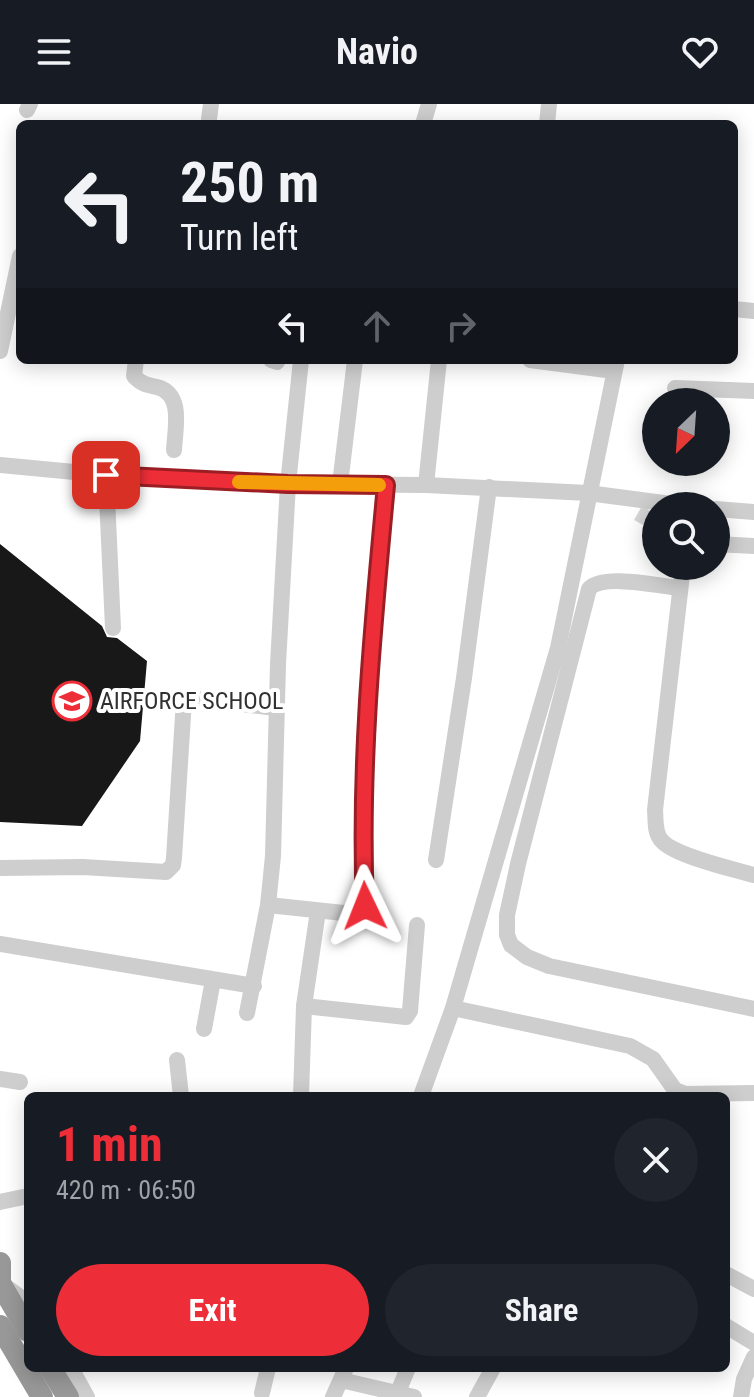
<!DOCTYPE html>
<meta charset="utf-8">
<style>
:root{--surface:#171b24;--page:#20242c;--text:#f1f3f6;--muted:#9ea1a6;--accent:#ed2e38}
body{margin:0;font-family:"Roboto Condensed",sans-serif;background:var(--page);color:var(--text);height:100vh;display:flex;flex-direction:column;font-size:30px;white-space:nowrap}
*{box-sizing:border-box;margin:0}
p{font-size:26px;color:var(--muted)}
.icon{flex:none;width:44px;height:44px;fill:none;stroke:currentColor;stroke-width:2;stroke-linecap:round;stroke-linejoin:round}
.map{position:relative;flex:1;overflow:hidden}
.panel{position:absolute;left:24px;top:988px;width:706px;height:280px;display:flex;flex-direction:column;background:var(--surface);border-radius:12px;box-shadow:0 4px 20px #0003}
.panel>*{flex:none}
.top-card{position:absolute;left:16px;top:16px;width:722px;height:244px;border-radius:12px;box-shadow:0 4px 20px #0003;background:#171b24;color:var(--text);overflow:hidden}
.needle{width:52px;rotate:205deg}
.tools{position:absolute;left:642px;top:284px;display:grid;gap:16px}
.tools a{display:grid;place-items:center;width:88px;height:88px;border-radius:50%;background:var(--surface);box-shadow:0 4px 20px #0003;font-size:40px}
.pin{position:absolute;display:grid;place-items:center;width:68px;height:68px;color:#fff;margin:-34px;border-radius:16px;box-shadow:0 4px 12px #0006}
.me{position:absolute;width:88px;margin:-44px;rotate:358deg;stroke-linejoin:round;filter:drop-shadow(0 0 6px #0008)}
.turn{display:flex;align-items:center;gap:28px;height:168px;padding:0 32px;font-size:36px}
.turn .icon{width:104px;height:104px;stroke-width:2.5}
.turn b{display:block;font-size:56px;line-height:68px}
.lanes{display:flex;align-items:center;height:76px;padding:0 32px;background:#0003;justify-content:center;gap:40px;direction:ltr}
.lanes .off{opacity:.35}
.round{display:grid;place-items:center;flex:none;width:84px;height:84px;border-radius:42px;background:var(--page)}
.headline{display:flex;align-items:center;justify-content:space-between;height:136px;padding:0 32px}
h1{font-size:48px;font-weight:700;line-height:60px;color:var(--accent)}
.action{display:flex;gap:16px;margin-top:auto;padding:16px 32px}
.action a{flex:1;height:92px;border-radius:48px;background:var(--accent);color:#fff;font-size:32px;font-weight:700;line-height:92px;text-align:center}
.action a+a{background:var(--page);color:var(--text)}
header{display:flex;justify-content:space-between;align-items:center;height:104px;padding:0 32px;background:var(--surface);font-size:36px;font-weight:700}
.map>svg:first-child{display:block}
</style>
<header><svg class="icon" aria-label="menu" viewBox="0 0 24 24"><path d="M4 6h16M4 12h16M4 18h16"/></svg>Navio<svg class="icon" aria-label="heart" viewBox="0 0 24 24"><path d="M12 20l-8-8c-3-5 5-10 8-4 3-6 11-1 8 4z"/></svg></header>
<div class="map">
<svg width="754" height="1293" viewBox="0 0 754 1293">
<rect width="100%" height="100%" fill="#fff"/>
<path fill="#181818" d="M 0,440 L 102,522 L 107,533 L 117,534 L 147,557 L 140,637 L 82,722 L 0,718 Z"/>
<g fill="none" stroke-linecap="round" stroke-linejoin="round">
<path stroke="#d6d6d6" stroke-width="16" stroke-dasharray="16 8" stroke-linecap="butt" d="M 638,409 L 656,419"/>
<g stroke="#cecece" stroke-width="16">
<path d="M 27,6 L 30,0"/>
<path d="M 209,15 L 211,0"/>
<path d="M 423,20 L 429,0"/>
<path d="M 547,20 L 549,0"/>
<path d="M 734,205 L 754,207"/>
<path d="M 0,247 L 20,152"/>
<path d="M 136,256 L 134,272 C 141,280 147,281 157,283 C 184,290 175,325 174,346"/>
<path d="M 271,256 L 277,258"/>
<path d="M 530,256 L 614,267"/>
<path d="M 675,284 L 754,287"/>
<path d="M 0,361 L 106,371 L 288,380 L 426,381 L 588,389 L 686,402"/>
<path d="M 106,371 L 113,524"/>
<path d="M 340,380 L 355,256"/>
<path d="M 426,381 L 439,256"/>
<path d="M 716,405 L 754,408"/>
<path d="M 716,440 L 754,442"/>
<path d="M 683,462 L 655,706 C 656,716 654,729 662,737 C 675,752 733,765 754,771"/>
<path d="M 680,484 C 659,482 602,469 589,485 L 518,760 L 507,811 L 507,831 L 511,841 L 527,853 L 549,862 L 754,905"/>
<path d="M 436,756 L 464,574 L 489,383"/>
<path d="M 0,764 L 83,763 L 166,768 L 173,761 L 174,754 L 184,596 L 187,594 L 276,604"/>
<path d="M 268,801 L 353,810 L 362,810 L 364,807 L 362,733 L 365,641 L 386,381"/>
<path d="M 0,840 L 254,882"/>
<path d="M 304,902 L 406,913 L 410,907 L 417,821"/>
<path d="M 453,904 L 630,942 L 653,955 L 675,986 L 685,990 L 754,989"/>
<path d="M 247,909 L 268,801 L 273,752 L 278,560 L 288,380 L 301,256"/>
<path d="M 204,925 L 213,876"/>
<path d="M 177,956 L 181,992"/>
<path d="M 0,975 L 20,978"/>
<path d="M 301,992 L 304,902 L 318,807"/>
<path d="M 421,992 L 453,904 L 558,544 L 617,256"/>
<path d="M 0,1098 L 28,1092"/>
<path d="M 726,1170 L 754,1185"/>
<path d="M 5,1182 L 28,1199"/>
<path d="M 726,1222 L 754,1239"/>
<path d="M 71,1264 L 87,1293"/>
<path d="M 341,1276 L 414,1293"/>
<path d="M 398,1288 L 408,1264"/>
<path d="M 262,1289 L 268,1264"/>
<path d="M 333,1293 L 346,1264"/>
<path d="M 477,1293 L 493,1264"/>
<path d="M 741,1293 L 744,1275 L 754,1253"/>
</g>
<g stroke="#989898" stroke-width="22">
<path d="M 0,1159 L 0,1179 L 28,1227"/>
<path d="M 0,1222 L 42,1293"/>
<path d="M 50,1264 L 68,1293"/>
</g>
</g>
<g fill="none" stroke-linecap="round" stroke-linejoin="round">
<g stroke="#9a1e24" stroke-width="20">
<path id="route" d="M 106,371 L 288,380 L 386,381 C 373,521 359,661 365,802"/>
</g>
<use href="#route" stroke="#ed2e38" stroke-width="14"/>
<path stroke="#f59e0b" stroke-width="14" d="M 239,378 L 379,381"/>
</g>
<defs>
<g id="school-ring" transform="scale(2)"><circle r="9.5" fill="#fff" stroke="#ed2e38" stroke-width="1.5"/><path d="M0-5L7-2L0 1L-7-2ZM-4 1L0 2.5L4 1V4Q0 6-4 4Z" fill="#ed2e38"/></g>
</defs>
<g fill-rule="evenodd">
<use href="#school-ring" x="72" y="597"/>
</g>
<g text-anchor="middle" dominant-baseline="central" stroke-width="8" stroke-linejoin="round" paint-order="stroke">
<g font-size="24" fill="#313131" stroke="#fff" text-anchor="start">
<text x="100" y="597">AIRFORCE SCHOOL</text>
</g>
</g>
</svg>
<div class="tools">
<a><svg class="needle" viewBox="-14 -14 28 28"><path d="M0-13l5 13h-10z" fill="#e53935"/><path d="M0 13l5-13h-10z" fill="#9ea1a6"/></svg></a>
<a><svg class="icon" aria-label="search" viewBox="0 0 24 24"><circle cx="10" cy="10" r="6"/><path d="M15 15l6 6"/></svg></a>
</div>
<div class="pin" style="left:106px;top:371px;background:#d93025"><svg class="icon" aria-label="arrive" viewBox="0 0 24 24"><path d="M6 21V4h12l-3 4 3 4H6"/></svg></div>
<svg class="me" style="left:365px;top:802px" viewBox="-20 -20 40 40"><path d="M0-17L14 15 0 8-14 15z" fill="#ed2e38" stroke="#fff" stroke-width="4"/></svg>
<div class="top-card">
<div class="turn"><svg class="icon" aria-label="left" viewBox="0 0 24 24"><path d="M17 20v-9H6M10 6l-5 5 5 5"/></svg><div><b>250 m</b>Turn left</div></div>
<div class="lanes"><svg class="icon" aria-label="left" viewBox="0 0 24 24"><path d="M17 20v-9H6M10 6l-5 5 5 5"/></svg><svg class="icon off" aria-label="ahead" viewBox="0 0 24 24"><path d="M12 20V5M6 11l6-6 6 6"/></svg><svg class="icon off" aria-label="right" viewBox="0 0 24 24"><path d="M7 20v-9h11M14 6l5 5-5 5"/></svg></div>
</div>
<section class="panel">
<div class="headline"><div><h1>1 min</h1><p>420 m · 06:50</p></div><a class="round"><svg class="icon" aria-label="close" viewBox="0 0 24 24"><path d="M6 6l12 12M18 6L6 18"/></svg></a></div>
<div class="action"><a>Exit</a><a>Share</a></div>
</section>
</div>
